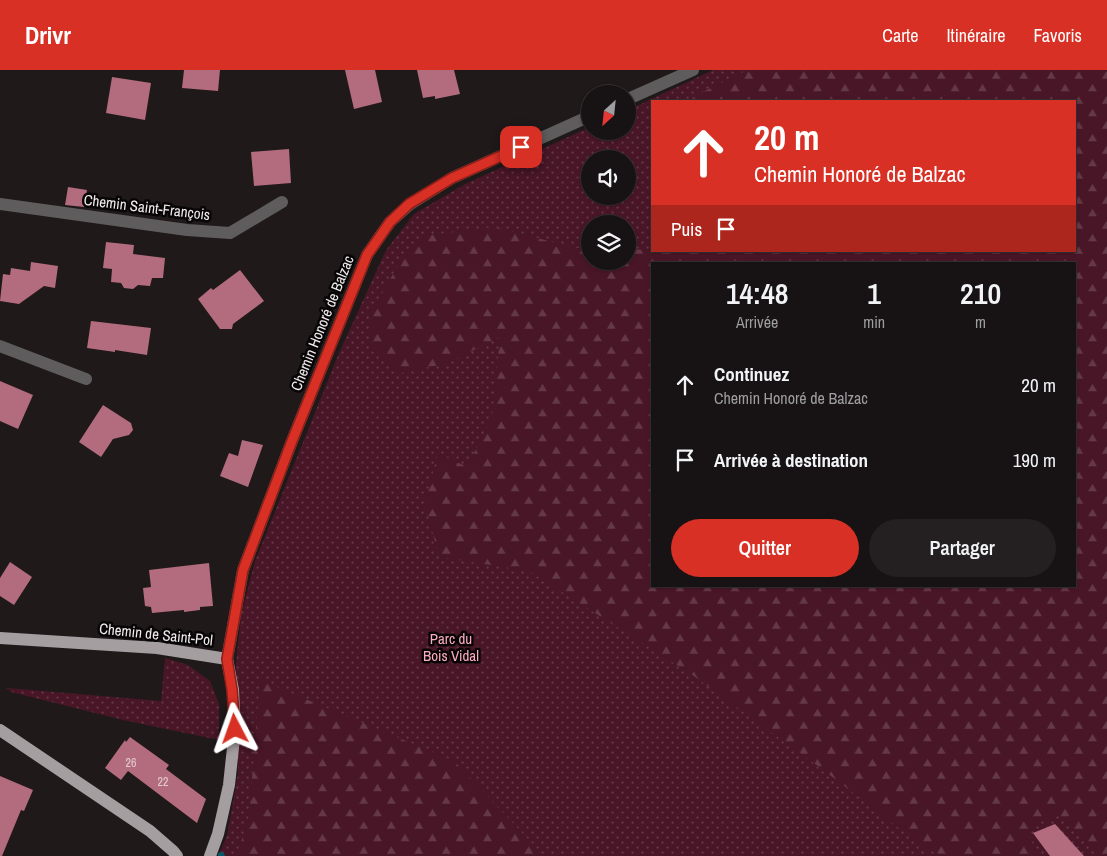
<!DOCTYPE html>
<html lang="fr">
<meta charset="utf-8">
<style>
:root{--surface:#171314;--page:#242022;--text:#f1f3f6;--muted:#9e9ea0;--line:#363234;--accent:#d93025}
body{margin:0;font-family:"Archivo Narrow",sans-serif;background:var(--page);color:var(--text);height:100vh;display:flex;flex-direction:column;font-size:19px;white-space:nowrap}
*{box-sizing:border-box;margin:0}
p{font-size:16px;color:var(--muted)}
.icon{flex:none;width:28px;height:28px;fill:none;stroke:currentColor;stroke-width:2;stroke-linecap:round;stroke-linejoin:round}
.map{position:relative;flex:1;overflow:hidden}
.drawer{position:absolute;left:651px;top:192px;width:425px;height:325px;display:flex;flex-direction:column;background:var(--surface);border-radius:0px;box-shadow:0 1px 4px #0004,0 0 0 1px var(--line)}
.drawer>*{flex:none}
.hud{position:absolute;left:651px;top:30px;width:425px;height:152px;border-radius:0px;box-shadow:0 1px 4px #0004,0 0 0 1px var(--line);background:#d93025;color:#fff;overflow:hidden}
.needle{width:32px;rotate:207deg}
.buttons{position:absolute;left:581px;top:15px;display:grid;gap:10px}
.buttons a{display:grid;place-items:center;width:55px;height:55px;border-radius:50%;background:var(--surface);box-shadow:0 1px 4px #0004,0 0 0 1px var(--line);font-size:25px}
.pin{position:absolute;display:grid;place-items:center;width:42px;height:42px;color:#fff;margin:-21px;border-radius:10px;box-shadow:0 2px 8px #0006}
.me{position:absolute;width:55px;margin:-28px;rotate:356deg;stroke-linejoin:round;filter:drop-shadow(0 0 4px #0008)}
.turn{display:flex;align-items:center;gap:18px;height:105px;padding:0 20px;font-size:22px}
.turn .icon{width:65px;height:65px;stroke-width:2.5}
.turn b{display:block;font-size:35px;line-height:42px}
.then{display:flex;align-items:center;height:48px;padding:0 20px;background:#0003;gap:10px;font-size:19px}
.eta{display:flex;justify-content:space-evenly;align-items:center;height:85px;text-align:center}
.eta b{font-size:30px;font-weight:600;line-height:35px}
.button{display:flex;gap:10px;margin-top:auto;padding:10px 20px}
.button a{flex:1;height:58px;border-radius:30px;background:var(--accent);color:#fff;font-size:20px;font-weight:600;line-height:58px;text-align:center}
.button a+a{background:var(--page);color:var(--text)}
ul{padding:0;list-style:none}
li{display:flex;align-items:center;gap:15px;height:75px;padding:0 20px}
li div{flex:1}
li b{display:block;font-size:19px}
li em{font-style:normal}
header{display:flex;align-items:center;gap:30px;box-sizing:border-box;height:70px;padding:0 25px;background:var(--accent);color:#fff}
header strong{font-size:24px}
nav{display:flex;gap:28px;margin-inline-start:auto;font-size:18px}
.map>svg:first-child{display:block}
</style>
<header>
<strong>Drivr</strong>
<nav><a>Carte</a><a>Itinéraire</a><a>Favoris</a></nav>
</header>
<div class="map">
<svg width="1107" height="786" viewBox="0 0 1107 786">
<defs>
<pattern id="green-dots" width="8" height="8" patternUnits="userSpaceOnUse" patternTransform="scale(1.25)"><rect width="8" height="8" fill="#491627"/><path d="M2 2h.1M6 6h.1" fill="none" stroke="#643846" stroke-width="1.8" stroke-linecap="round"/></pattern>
<pattern id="forest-firs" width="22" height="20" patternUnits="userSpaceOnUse" patternTransform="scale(1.25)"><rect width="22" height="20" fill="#491627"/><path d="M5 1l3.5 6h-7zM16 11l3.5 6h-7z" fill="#643846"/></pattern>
</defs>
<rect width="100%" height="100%" fill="#1f191a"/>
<g fill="url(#green-dots)" fill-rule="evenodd">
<path d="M 713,0 L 1107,0 L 1107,786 L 218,786 L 227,766 L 238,703 L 236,593 L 241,545 L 255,491 L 339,283 L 386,180 L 414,144 L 465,114 L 590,57 L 590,61 L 628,61 L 628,40 ZM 652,31 L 1075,31 L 1075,181 L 652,181 ZM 590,89 L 628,89 L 628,126 L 590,126 ZM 590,154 L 628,154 L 628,191 L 590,191 ZM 652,194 L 1075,194 L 1075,516 L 652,516 Z"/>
<path d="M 165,588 L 188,595 L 210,611 L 219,634 L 219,670 L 123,650 L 11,622 L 7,618 L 161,631 Z"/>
</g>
<g fill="url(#forest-firs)" fill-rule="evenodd">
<path d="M 748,0 L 1107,0 L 1107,786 L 1104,786 L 1078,765 L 1058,744 L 1024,760 L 1041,786 L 945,786 L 926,779 L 822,699 L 691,604 L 529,501 L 439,487 L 425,433 L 438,383 L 467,397 L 492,347 L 500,267 L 448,293 L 401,303 L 372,281 L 370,245 L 402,188 L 423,166 L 494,157 L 576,178 L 590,178 L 590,191 L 628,191 L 628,179 L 652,180 L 652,181 L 1075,181 L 1075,31 L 684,31 ZM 652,194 L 1075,194 L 1075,516 L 652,516 Z"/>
<path d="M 260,610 L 454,691 L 544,786 L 237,786 L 249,745 Z"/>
</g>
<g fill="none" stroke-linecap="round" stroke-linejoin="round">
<path stroke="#045a6a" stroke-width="6" d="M 221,785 L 222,786"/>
</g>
<g fill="#b36b7e">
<path d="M 184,0 L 220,0 L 218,21 L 182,18 Z"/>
<path d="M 345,0 L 375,0 L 382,32 L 354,39 Z"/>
<path d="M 417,0 L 454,0 L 460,24 L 435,29 L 435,26 L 423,28 Z"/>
<path d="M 112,7 L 151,13 L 145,50 L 106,43 Z"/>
<path d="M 289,79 L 291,113 L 254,116 L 251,82 Z"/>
<path d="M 68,117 L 87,120 L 84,137 L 65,135 Z"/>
<path d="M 106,172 L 134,175 L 133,184 L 165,188 L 163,208 L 152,208 L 150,216 L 138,215 L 133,219 L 124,218 L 121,213 L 111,212 L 112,199 L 103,198 Z"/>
<path d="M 31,192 L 58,196 L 55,218 L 44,216 L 19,234 L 0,231 L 3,204 L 10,205 L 11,198 L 30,201 Z"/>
<path d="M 240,200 L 264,231 L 233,254 L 232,259 L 220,259 L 198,229 L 211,218 L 213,220 Z"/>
<path d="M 91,251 L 151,258 L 147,285 L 115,280 L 115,282 L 87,278 Z"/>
<path d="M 0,311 L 33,325 L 18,359 L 0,351 Z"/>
<path d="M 103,335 L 131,353 L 133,360 L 129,365 L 113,369 L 101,387 L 79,372 Z"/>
<path d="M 242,370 L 263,375 L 248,417 L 220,406 L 229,383 L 238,386 Z"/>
<path d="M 10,492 L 32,507 L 14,535 L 0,526 L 0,508 Z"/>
<path d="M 209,493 L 213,536 L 200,537 L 200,540 L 184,542 L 184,540 L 152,543 L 151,537 L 145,536 L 143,518 L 151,517 L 149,500 Z"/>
<path d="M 130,667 L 169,695 L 166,699 L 206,729 L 197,753 L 128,701 L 121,710 L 105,698 L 125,670 L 126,672 Z"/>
<path d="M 0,706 L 33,720 L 24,741 L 21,740 L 2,786 L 0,786 Z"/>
<path d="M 1055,754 L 1084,786 L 1050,786 L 1033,763 Z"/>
</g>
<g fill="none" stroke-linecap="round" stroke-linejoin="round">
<g stroke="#5f5c5d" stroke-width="12">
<path d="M 628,29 L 693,0"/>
<path d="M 0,134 L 187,160 L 230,163 L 282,132"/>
<path d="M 0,276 L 86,309"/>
<path d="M 227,589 L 243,500 L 292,371 L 367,185 L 390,152 L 409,135 L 452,108 L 590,46"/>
</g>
<g stroke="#a59ea0" stroke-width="12">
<path d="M 0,568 L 157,578 L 227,589 L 233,620 L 235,659 L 229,715 L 218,764 L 210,786"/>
<path d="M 0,660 L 150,761 L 173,781 L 177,786"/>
</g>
</g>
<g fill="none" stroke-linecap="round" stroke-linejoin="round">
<g stroke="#8d1f18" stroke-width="12">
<path id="route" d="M 235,659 L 232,620 L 227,589 L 243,500 L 292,371 L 367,185 L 390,152 L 409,134 L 452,108 L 521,77"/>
</g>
<use href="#route" stroke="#d93025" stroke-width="9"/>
</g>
<g text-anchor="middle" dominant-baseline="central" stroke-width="5" stroke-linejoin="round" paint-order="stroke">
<g font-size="12" fill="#e1cbd0">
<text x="131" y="693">26</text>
<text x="163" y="712">22</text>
</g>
<g font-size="15" fill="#f0ebec" stroke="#070506">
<text transform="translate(147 137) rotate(7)">Chemin Saint-François</text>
<text transform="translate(322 253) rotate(-68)">Chemin Honoré de Balzac</text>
<text transform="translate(156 564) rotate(6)">Chemin de Saint-Pol</text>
</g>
<g font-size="15" fill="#fcaabf" stroke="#070506">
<text x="451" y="568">Parc du<tspan x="451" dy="17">Bois Vidal</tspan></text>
</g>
</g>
</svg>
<div class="buttons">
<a><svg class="needle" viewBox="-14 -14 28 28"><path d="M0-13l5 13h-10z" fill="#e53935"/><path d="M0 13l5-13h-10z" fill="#9e9ea0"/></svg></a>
<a><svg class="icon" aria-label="sound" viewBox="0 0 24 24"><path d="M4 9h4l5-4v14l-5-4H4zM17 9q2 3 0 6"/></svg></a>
<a><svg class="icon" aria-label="layers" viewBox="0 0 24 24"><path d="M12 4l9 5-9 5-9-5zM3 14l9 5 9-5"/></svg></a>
</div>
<div class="pin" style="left:521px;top:77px;background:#d93025"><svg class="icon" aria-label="arrive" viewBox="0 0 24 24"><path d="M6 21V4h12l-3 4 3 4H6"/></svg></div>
<svg class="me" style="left:235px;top:659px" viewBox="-20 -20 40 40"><path d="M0-17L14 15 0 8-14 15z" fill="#d93025" stroke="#fff" stroke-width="4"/></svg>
<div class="hud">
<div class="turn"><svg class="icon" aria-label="ahead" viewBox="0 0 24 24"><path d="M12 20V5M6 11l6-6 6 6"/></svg><div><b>20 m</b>Chemin Honoré de Balzac</div></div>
<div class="then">Puis<svg class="icon" aria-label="arrive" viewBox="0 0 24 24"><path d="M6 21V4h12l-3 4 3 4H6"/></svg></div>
</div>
<section class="drawer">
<div class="eta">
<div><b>14:48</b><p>Arrivée</p></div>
<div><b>1</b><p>min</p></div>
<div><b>210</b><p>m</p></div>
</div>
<ul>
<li><svg class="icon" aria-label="ahead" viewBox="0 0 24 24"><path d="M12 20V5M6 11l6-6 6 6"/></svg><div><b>Continuez</b><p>Chemin Honoré de Balzac</p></div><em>20 m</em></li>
<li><svg class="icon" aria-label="arrive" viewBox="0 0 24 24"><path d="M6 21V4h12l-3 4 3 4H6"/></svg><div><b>Arrivée à destination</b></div><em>190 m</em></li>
</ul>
<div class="button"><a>Quitter</a><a>Partager</a></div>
</section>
</div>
